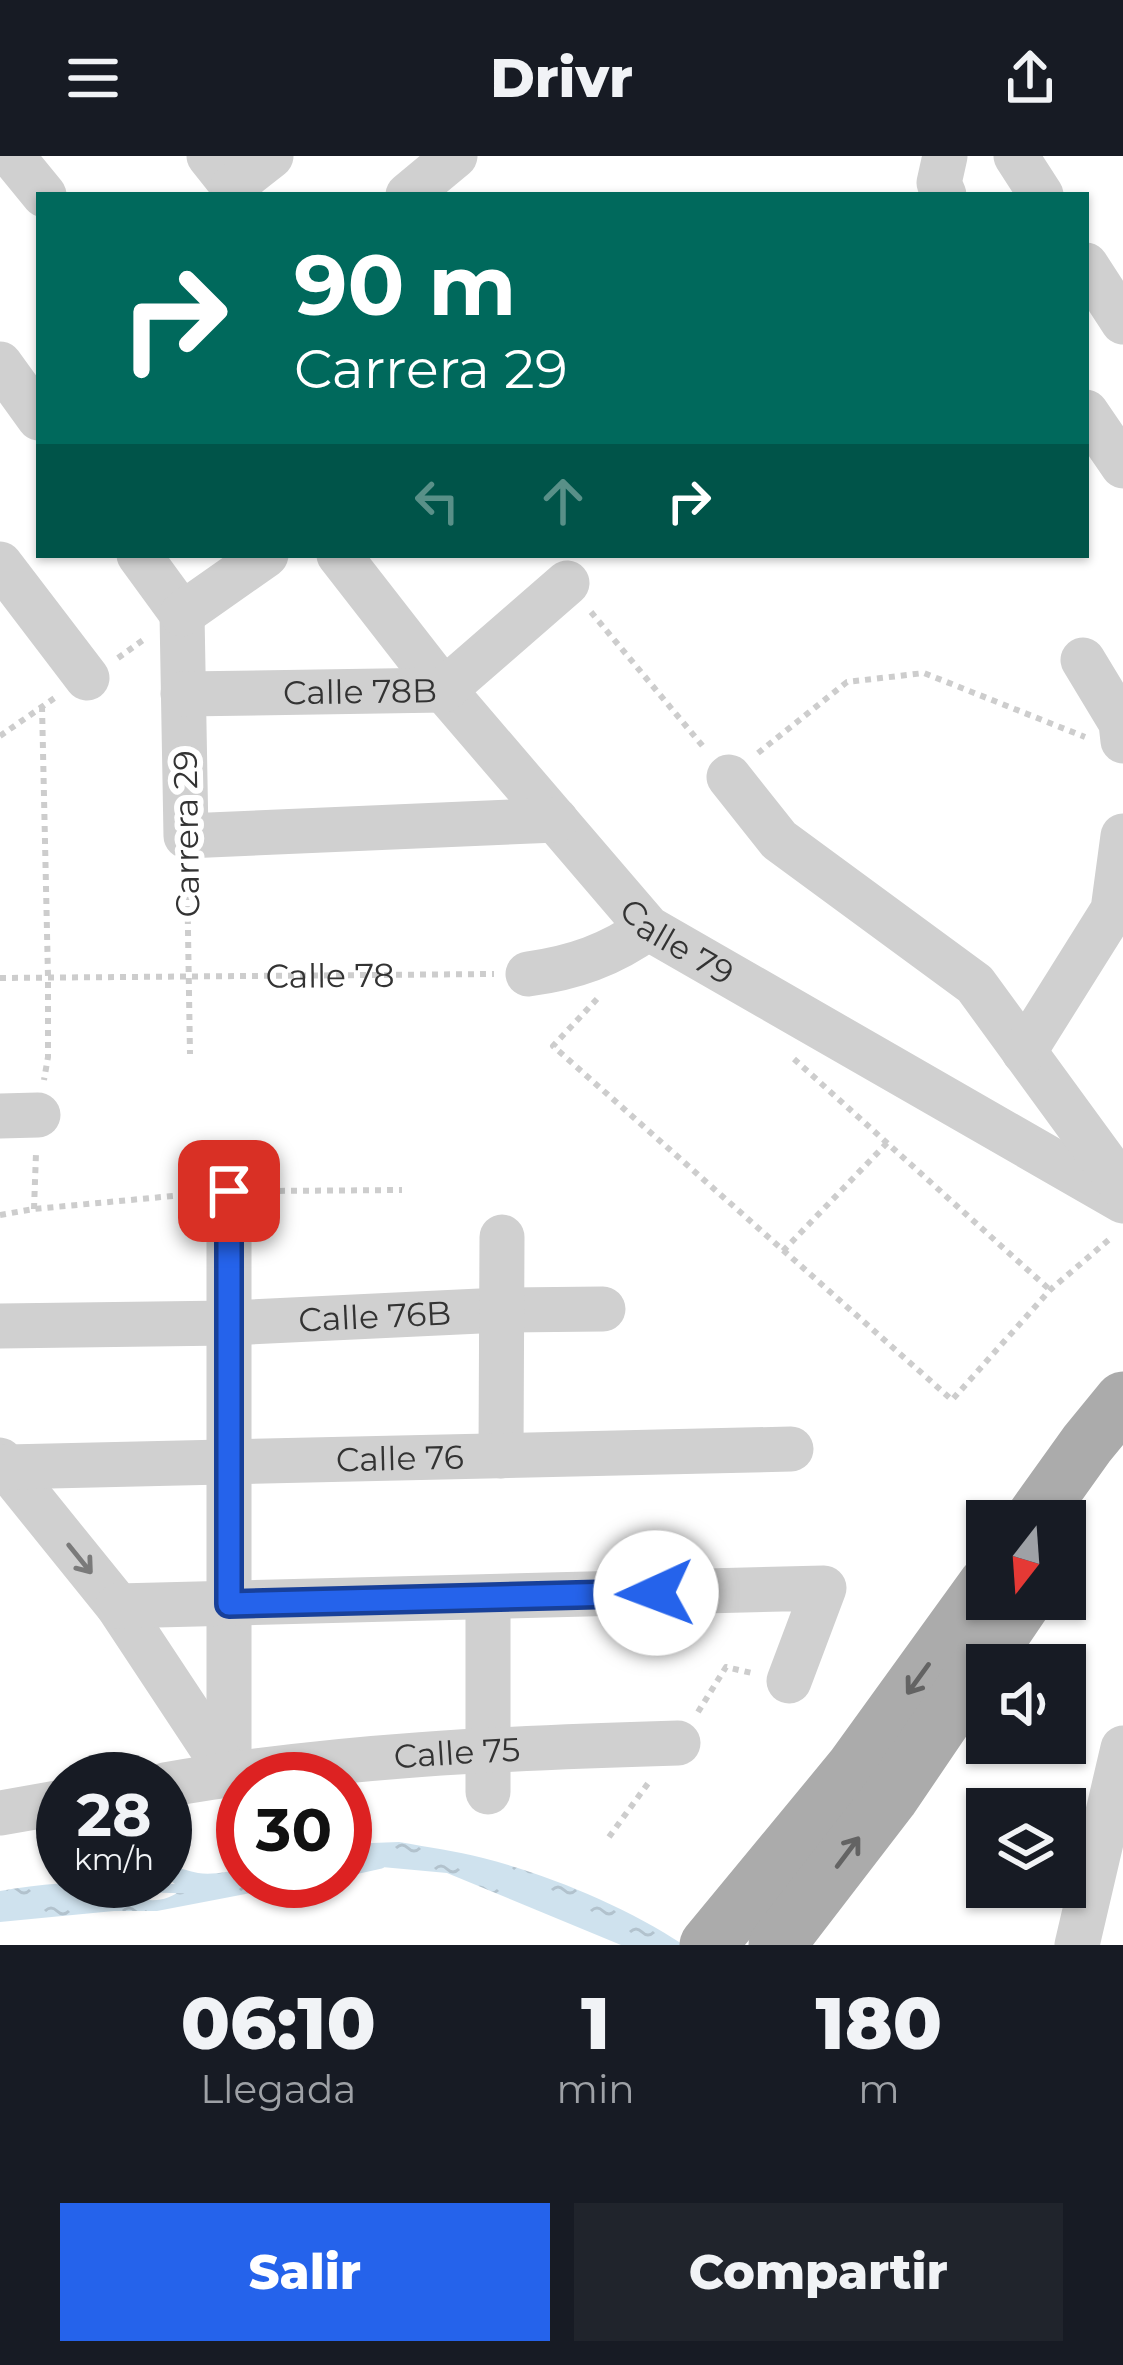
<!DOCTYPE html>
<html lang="es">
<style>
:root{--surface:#171b24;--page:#20242c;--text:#f1f3f6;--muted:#9ea1a6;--accent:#2563eb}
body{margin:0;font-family:Montserrat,sans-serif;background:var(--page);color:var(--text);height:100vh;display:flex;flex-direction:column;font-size:45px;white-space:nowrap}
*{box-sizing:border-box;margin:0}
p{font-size:39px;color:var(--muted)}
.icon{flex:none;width:66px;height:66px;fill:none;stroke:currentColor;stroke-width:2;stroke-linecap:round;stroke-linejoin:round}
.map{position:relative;height:1789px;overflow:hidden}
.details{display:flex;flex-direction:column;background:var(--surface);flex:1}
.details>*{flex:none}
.guide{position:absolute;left:36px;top:36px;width:1053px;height:366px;border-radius:0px;box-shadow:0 3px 9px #0004;background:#00695c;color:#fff;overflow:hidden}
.needle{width:78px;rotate:197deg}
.buttons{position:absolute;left:966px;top:1344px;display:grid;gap:24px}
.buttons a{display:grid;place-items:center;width:120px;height:120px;border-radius:0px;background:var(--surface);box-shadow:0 3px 9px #0004;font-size:60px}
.speed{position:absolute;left:36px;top:1596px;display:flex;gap:24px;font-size:60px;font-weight:700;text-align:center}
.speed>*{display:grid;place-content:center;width:156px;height:156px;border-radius:50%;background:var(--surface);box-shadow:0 3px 9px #0004;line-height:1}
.speed small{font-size:30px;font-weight:400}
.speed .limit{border:18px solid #d22;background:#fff;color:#111}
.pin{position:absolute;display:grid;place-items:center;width:102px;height:102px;color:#fff;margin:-51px;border-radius:24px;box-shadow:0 6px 18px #0006}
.me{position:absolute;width:132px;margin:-66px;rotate:268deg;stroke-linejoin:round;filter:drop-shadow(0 0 9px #0008)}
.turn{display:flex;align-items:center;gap:42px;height:252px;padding:0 60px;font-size:54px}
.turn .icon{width:156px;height:156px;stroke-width:2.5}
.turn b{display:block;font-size:84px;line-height:102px}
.lanes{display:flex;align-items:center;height:114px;padding:0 60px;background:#0003;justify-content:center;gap:60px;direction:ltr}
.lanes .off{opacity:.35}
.eta{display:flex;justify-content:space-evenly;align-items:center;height:204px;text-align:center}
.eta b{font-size:72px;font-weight:800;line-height:84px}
.button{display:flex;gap:24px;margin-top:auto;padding:24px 60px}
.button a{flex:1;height:138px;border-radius:0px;background:var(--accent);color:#fff;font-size:48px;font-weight:800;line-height:138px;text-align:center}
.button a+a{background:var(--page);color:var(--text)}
header{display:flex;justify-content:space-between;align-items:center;height:156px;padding:0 60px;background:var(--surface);font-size:54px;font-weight:800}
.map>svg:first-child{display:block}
</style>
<header><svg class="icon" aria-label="menu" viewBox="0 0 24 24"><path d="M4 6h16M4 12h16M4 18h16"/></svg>Drivr<svg class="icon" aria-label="share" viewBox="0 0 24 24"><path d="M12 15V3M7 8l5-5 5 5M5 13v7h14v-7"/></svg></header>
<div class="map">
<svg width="1123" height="1789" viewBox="0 0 1123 1789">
<defs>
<pattern id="water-ripples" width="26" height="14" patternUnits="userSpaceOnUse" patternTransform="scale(3)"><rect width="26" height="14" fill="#cfe2ee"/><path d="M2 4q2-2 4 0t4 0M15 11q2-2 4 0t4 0" fill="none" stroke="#b2c2cd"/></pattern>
</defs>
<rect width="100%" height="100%" fill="#fff"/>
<g fill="url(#water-ripples)">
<path d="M 399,1686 C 427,1691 456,1695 483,1702 C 550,1719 626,1751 684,1789 L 621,1789 L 447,1717 L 371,1710 L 345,1714 L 345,1688 Z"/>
<path d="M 165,1709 C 177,1710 186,1715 198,1717 C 212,1719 229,1716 243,1712 L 243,1725 L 313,1725 L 157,1755 L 114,1755 L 0,1766 L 0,1735 C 40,1728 78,1725 119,1725 L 116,1728 L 117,1735 C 138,1745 165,1750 181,1733 L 165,1720 Z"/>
</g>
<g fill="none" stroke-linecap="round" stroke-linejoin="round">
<g stroke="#cfe2ee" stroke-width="9">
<path d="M 345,1716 L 381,1708"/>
<path d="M 106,1736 L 152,1732 L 191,1733"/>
</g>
<g stroke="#cdcdcd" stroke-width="6" stroke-dasharray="6 6" stroke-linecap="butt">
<path d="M 591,456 L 706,594"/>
<path d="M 118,502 L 146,482"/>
<path d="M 42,550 L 48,821 L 48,901 L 44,924"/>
<path d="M 0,580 L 56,541"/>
<path d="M 758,597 L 847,526 L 924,517 L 1085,581"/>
<path d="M 187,714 L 190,898"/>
<path id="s1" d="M 0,822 L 494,818"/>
<path d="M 597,843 L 553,890 L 952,1244 L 1050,1134 L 1112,1081"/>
<path d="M 794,903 L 1050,1134"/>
<path d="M 267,1035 L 402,1034"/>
<path d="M 34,1053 L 36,997"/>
<path d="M 0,1059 L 34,1053 L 194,1038"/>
<path d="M 783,1095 L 887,987"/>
<path d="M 698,1556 L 726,1511 L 756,1518"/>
<path d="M 609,1681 L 649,1626"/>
</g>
<g stroke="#d0d0d0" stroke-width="45">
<path d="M 12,0 L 44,39"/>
<path d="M 209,0 L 240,39"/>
<path d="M 1016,0 L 1041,39"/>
<path d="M 233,30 L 271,0"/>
<path d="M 408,39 L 455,0"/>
<path d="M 944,39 L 939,27 L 945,0"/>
<path d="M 1086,109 L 1123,166"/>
<path d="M 0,208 L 39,262"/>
<path d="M 1086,256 L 1123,310"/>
<path d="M 139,399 L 182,458"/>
<path id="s2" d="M 339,399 L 444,534 L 648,772 L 1123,1045"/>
<path d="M 0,408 L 87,522"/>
<path d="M 182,458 L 186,680 L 556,664"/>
<path d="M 182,458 L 266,399"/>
<path d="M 1083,504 L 1121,567 L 1123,585"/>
<path id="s3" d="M 183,538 L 444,534 L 567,427"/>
<path d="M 729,621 L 779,684 L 975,828 L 1123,1031"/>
<path d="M 528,818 C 573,812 611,799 648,772"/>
<path d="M 1024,896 L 1113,754 L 1123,680"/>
<path d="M 0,960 L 38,959"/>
<path d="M 229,1035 L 229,1618"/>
<path id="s4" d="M 0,1170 L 229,1167 L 501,1154 L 603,1153"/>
<path d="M 501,1300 L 502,1081"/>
<path d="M 0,1304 L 118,1450 L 229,1618"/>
<path id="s5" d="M 7,1311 L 791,1293"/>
<path d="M 488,1441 L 488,1636"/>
<path d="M 118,1450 L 824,1432 L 789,1525"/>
<path id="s6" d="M 165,1629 C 334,1599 506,1592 678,1587"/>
<path d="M 0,1657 L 63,1646"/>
<path d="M 1077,1789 L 1123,1592"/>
</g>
<g stroke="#ababab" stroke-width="57">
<path d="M 1032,1365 L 1087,1288 L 1123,1244"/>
<path d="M 708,1789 L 854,1612 L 987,1428"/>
<path d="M 777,1789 L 890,1642 L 1025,1443"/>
</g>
</g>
<defs><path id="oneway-shaft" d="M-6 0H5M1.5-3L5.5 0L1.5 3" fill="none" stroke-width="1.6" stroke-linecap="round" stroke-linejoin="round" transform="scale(3)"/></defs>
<use stroke="#7a7a7a" href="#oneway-shaft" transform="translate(80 1403) rotate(51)"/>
<g stroke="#636363">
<use href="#oneway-shaft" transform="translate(918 1523) rotate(126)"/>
<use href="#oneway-shaft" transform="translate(848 1696) rotate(-53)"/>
</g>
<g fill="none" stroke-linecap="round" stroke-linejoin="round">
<g stroke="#184099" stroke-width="30">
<path id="route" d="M 229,1035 L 229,1448 L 656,1437"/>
</g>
<use href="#route" stroke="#2563eb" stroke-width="21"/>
</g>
<g text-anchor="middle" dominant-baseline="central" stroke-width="12" stroke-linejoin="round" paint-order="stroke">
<g font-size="33" fill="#333" stroke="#fff">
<text stroke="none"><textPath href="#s3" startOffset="177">Calle 78B</textPath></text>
<text transform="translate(186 678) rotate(-91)">Carrera 29</text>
<text stroke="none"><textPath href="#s2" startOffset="516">Calle 79</textPath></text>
<text stroke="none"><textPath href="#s1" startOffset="330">Calle 78</textPath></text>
<text stroke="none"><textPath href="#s4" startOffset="375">Calle 76B</textPath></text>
<text stroke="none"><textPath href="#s5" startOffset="393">Calle 76</textPath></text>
<text stroke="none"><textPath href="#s6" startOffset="294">Calle 75</textPath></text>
</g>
</g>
</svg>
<div class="buttons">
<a><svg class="needle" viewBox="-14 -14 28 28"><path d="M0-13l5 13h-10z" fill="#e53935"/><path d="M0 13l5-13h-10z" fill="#9ea1a6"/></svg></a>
<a><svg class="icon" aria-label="sound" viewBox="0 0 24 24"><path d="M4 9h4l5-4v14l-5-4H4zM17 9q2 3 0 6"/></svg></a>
<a><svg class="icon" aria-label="layers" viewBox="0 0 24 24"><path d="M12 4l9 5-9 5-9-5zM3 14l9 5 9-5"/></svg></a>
</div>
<div class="speed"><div>28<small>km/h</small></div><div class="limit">30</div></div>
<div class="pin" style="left:229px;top:1035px;background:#d93025"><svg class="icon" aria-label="arrive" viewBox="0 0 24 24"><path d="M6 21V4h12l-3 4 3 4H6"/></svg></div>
<svg class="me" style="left:656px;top:1437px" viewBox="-20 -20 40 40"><circle r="19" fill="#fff"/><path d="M0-13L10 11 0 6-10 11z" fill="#2563eb"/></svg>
<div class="guide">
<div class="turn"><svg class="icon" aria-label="right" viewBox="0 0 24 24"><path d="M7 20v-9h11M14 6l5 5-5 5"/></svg><div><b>90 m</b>Carrera 29</div></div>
<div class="lanes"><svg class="icon off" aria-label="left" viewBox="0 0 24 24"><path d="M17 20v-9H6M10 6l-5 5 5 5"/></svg><svg class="icon off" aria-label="ahead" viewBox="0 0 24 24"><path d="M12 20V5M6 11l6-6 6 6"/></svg><svg class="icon" aria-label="right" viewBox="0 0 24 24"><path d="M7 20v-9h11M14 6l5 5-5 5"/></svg></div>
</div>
</div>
<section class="details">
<div class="eta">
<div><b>06:10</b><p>Llegada</p></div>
<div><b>1</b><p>min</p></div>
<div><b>180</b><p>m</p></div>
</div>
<div class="button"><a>Salir</a><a>Compartir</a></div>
</section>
